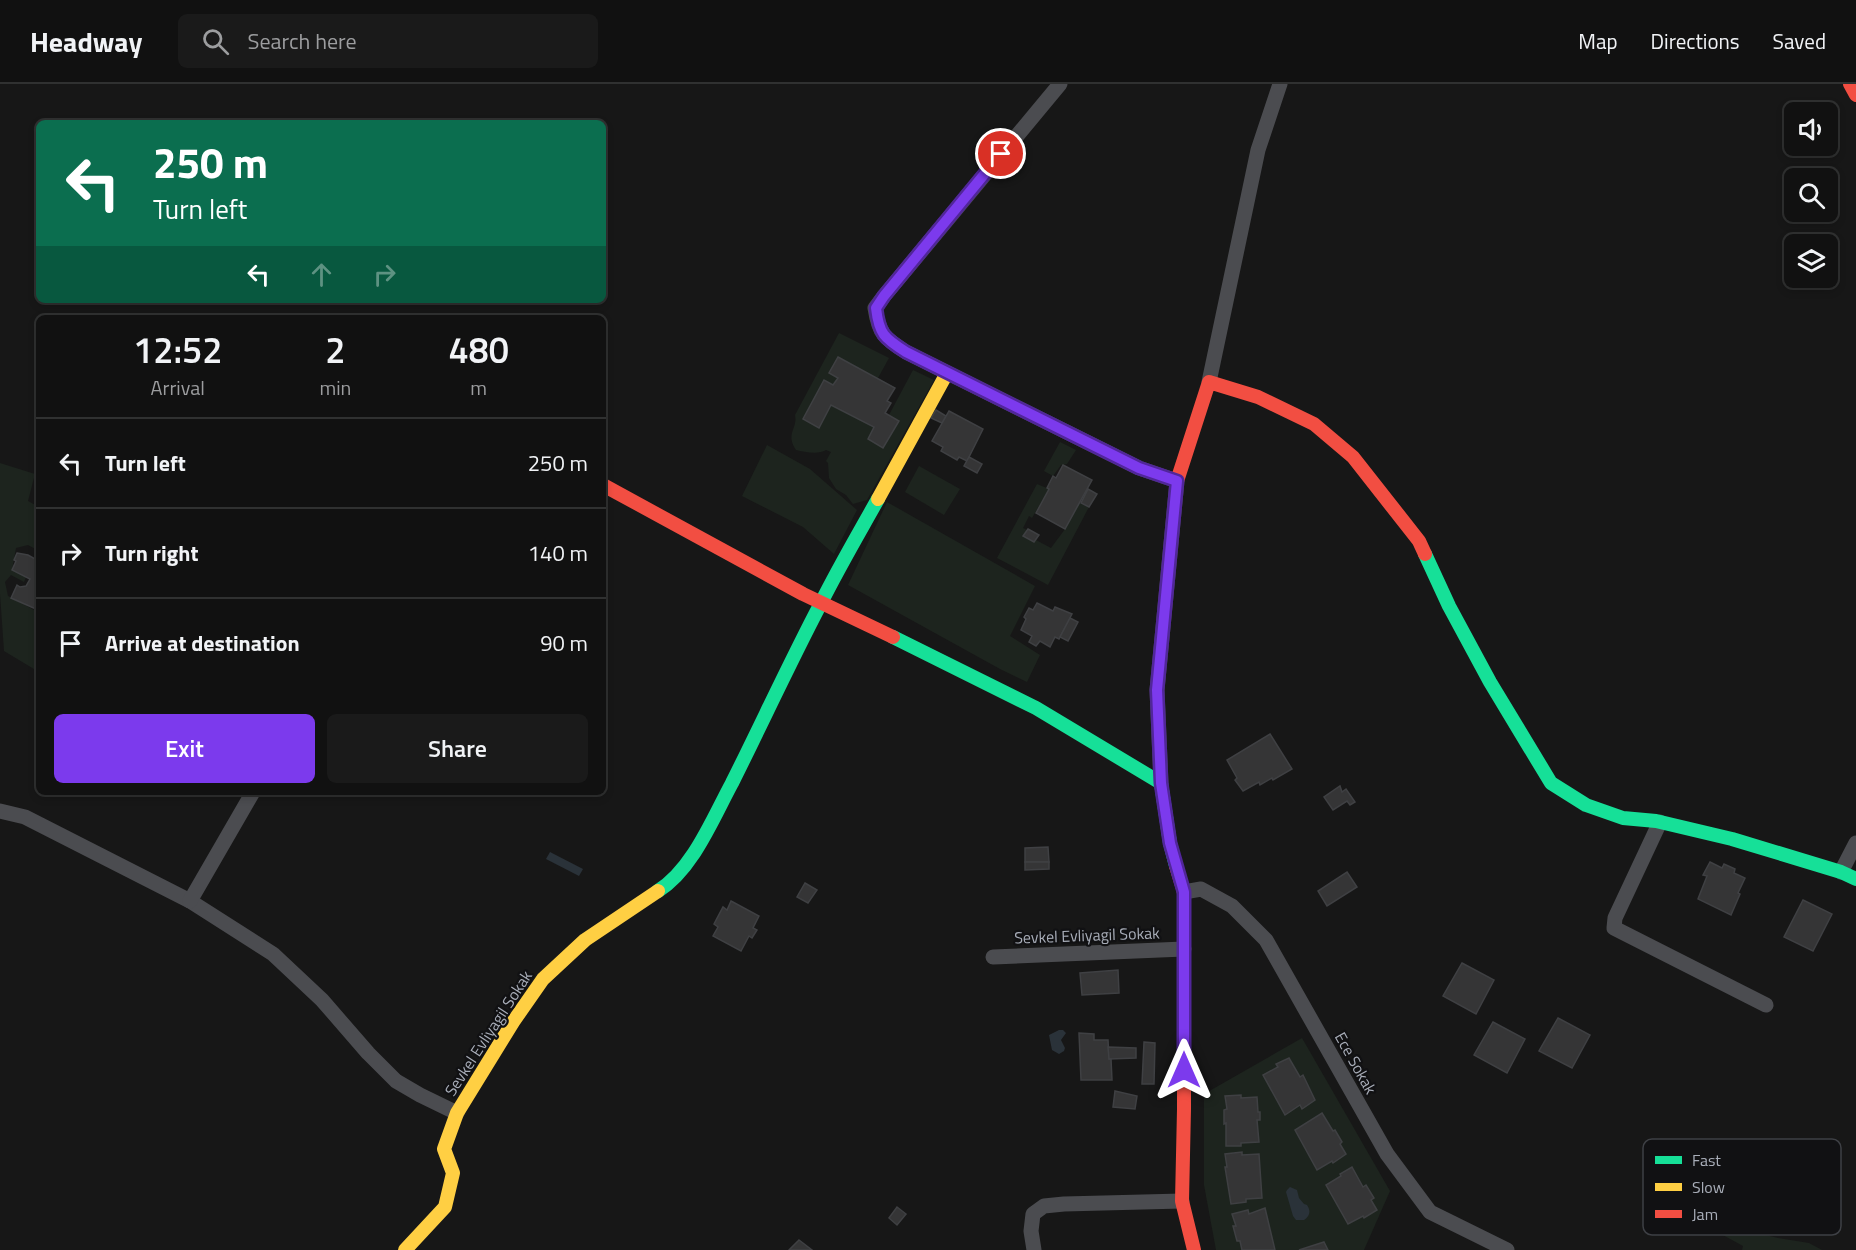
<!DOCTYPE html>
<style>
:root{--surface:#111;--page:#1a1a1a;--text:#f1f3f6;--muted:#9c9d9f;--line:#303131;--accent:#7c3aed}
body{margin:0;font-family:"Titillium Web",sans-serif;background:var(--page);color:var(--text);height:100vh;display:flex;flex-direction:column;font-size:22px;white-space:nowrap}
*{box-sizing:border-box;margin:0}
p{font-size:20px;color:var(--muted)}
.icon{flex:none;width:33px;height:33px;fill:none;stroke:currentColor;stroke-width:2;stroke-linecap:round;stroke-linejoin:round}
.map{position:relative;flex:1;overflow:hidden}
.panel{position:absolute;left:36px;top:231px;width:570px;height:480px;display:flex;flex-direction:column;background:var(--surface);border-radius:9px;box-shadow:0 3px 9px #0003,0 0 0 2px var(--line)}
.panel>*{flex:none}
.top-card{position:absolute;left:36px;top:36px;width:570px;height:183px;border-radius:9px;box-shadow:0 3px 9px #0003,0 0 0 2px var(--line);background:#0b6e4f;color:#fff;overflow:hidden}
.buttons{position:absolute;left:1784px;top:18px;display:grid;gap:12px}
.buttons a{display:grid;place-items:center;width:54px;height:54px;border-radius:9px;background:var(--surface);box-shadow:0 3px 9px #0003,0 0 0 2px var(--line);font-size:30px}
.pin{position:absolute;display:grid;place-items:center;width:51px;height:51px;color:#fff;margin:-26px;border:3px solid #fff;border-radius:50%;box-shadow:0 2px 6px #0007}
.me{position:absolute;width:66px;margin:-33px;rotate:0deg;stroke-linejoin:round;filter:drop-shadow(0 0 4px #0008)}
.turn{display:flex;align-items:center;gap:21px;height:126px;padding:0 18px;font-size:27px}
.turn .icon{width:78px;height:78px;stroke-width:2.5}
.turn b{display:block;font-size:42px;line-height:51px}
.lanes{display:flex;align-items:center;height:57px;padding:0 18px;background:#0003;justify-content:center;gap:30px;direction:ltr}
.lanes .off{opacity:.35}
.eta{display:flex;justify-content:space-evenly;align-items:center;height:102px;text-align:center}
.eta b{font-size:36px;font-weight:600;line-height:42px}
.primary-button{display:flex;gap:12px;margin-top:auto;padding:12px 18px}
.primary-button a{flex:1;height:69px;border-radius:9px;background:var(--accent);color:#fff;font-size:24px;font-weight:600;line-height:69px;text-align:center}
.primary-button a+a{background:var(--page);color:var(--text)}
ul{padding:0;list-style:none}
li{display:flex;align-items:center;gap:18px;height:90px;padding:0 18px;border-top:2px solid var(--line)}
li div{flex:1}
li b{display:block;font-size:22px}
li em{font-style:normal}
header{display:flex;align-items:center;gap:36px;box-sizing:border-box;height:84px;padding:0 30px;background:var(--surface);border-bottom:2px solid var(--line)}
header strong{font-size:28px}
nav{display:flex;gap:33px;margin-inline-start:auto;font-size:21px}
.search{width:420px;height:54px;background:var(--page);display:flex;align-items:center;gap:15px;box-sizing:border-box;padding:0 21px;border-radius:9px;color:var(--muted);font-size:22px}
.map>svg:first-child{display:block}
</style>
<header>
<strong>Headway</strong>
<div class="search"><svg class="icon" aria-label="search" viewBox="0 0 24 24"><circle cx="10" cy="10" r="6"/><path d="M15 15l6 6"/></svg>Search here</div>
<nav><a>Map</a><a>Directions</a><a>Saved</a></nav>
</header>
<div class="map">
<svg width="1856" height="1166" viewBox="0 0 1856 1166">
<rect width="100%" height="100%" fill="#171717"/>
<g fill="#1d241e">
<path d="M 839,249 L 889,274 L 878,294 L 894,303 L 887,317 L 891,319 L 885,329 L 889,331 L 913,286 L 934,296 L 867,416 L 853,420 L 846,411 L 836,405 L 829,394 L 828,379 L 826,377 L 831,368 L 826,366 C 818,371 805,368 796,366 C 785,349 798,345 795,331 Z"/>
<path d="M 1060,358 L 1076,366 L 1067,380 L 1061,381 L 1053,392 L 1044,387 Z"/>
<path d="M 767,361 L 810,385 L 857,426 L 834,470 L 803,443 L 742,412 Z"/>
<path d="M 0,379 L 35,390 L 28,417 L 39,423 L 39,467 L 28,461 L 16,464 L 12,486 L 26,493 L 24,498 L 11,491 L 5,498 L 8,512 L 36,527 L 39,525 L 39,558 L 34,566 L 39,570 L 39,588 L 4,567 L 0,510 Z"/>
<path d="M 919,382 L 960,405 L 944,431 L 905,408 Z"/>
<path d="M 1037,400 L 1049,405 L 1032,434 L 1029,432 L 1023,444 L 1027,446 L 1024,452 L 1034,457 L 1036,456 L 1051,464 L 1065,445 L 1079,419 L 1089,423 L 1048,501 L 997,474 Z"/>
<path d="M 887,418 L 1035,502 L 1010,552 L 1040,571 L 1027,598 L 1000,585 L 848,501 Z"/>
<path d="M 1302,954 L 1390,1107 L 1364,1166 L 1216,1166 L 1204,1101 L 1204,1010 Z"/>
<path d="M 1725,1141 L 1778,1154 L 1809,1159 L 1822,1166 L 1742,1166 L 1743,1162 L 1721,1150 Z"/>
</g>
<g fill="#2a3239">
<path d="M 550,768 L 583,785 L 579,792 L 546,775 Z"/>
<path d="M 1059,946 L 1063,946 L 1066,949 L 1061,956 L 1065,964 L 1064,967 L 1059,970 L 1052,966 L 1049,951 Z"/>
<path d="M 1290,1103 L 1297,1106 L 1299,1114 L 1304,1120 L 1307,1121 C 1311,1127 1310,1132 1304,1136 L 1296,1136 L 1293,1132 L 1286,1108 L 1287,1106 Z"/>
</g>
<g fill="#353536" stroke="#3f4043" stroke-width="1.5">
<path d="M 838,273 L 895,304 L 887,317 L 891,319 L 885,329 L 899,337 L 883,364 L 868,355 L 874,343 L 831,321 L 819,344 L 803,335 L 824,296 L 833,301 L 838,294 L 829,289 Z"/>
<path d="M 936,326 L 946,332 L 942,339 L 931,334 Z"/>
<path d="M 949,327 L 983,345 L 967,377 L 959,373 L 957,376 L 941,367 L 943,363 L 932,357 Z"/>
<path d="M 969,373 L 982,380 L 977,389 L 964,382 Z"/>
<path d="M 1063,381 L 1092,396 L 1065,445 L 1036,429 L 1049,405 L 1047,404 L 1053,392 L 1056,394 Z"/>
<path d="M 1088,405 L 1097,410 L 1089,423 L 1081,419 Z"/>
<path d="M 1028,445 L 1039,451 L 1034,458 L 1023,452 Z"/>
<path d="M 17,469 L 28,471 L 37,476 L 36,478 L 39,479 L 39,521 L 36,525 L 11,514 L 17,501 L 20,503 L 26,502 L 30,495 L 12,486 L 16,477 L 14,476 Z"/>
<path d="M 1037,519 L 1053,527 L 1055,523 L 1072,530 L 1059,555 L 1055,553 L 1050,563 L 1040,557 L 1036,562 L 1029,558 L 1032,552 L 1021,546 L 1026,535 L 1024,533 L 1029,524 L 1033,526 Z"/>
<path d="M 1070,534 L 1078,538 L 1068,557 L 1060,553 Z"/>
<path d="M 1270,650 L 1292,685 L 1273,696 L 1272,694 L 1260,701 L 1259,698 L 1243,707 L 1235,696 L 1237,694 L 1227,676 Z"/>
<path d="M 1340,702 L 1342,708 L 1346,705 L 1355,718 L 1350,721 L 1347,717 L 1333,726 L 1324,713 Z"/>
<path d="M 1048,763 L 1049,778 L 1025,778 L 1025,764 Z"/>
<path d="M 1025,778 L 1049,778 L 1049,785 L 1025,786 Z"/>
<path d="M 1710,778 L 1722,784 L 1724,780 L 1735,785 L 1734,789 L 1745,794 L 1738,809 L 1740,810 L 1731,831 L 1698,815 L 1707,792 L 1703,791 Z"/>
<path d="M 1347,788 L 1357,803 L 1327,822 L 1318,807 Z"/>
<path d="M 805,799 L 817,806 L 808,819 L 797,813 Z"/>
<path d="M 1803,816 L 1832,830 L 1813,867 L 1784,853 Z"/>
<path d="M 731,817 L 759,832 L 753,844 L 757,846 L 752,854 L 749,852 L 741,867 L 713,852 L 718,843 L 714,840 L 723,823 L 727,826 Z"/>
<path d="M 1462,879 L 1494,896 L 1476,930 L 1443,912 Z"/>
<path d="M 1118,886 L 1119,909 L 1082,911 L 1080,889 Z"/>
<path d="M 1558,934 L 1590,951 L 1572,984 L 1539,967 Z"/>
<path d="M 1493,938 L 1525,955 L 1507,989 L 1474,971 Z"/>
<path d="M 1079,949 L 1094,950 L 1094,956 L 1108,956 L 1109,975 L 1111,975 L 1112,996 L 1081,996 Z"/>
<path d="M 1144,958 L 1155,959 L 1154,1000 L 1142,1000 Z"/>
<path d="M 1108,963 L 1136,964 L 1136,974 L 1109,975 Z"/>
<path d="M 1289,974 L 1300,993 L 1303,991 L 1315,1016 L 1302,1025 L 1300,1021 L 1285,1031 L 1263,991 L 1278,983 L 1276,980 Z"/>
<path d="M 1115,1007 L 1137,1012 L 1135,1025 L 1113,1023 Z"/>
<path d="M 1241,1011 L 1241,1014 L 1257,1013 L 1258,1028 L 1260,1028 L 1260,1036 L 1257,1036 L 1259,1058 L 1241,1059 L 1241,1062 L 1226,1062 L 1226,1039 L 1224,1040 L 1224,1026 L 1227,1025 L 1225,1012 Z"/>
<path d="M 1322,1029 L 1333,1047 L 1335,1046 L 1342,1058 L 1340,1060 L 1346,1070 L 1333,1079 L 1332,1077 L 1317,1086 L 1295,1046 Z"/>
<path d="M 1242,1068 L 1242,1071 L 1259,1070 L 1262,1114 L 1246,1115 L 1246,1118 L 1231,1120 L 1225,1083 L 1227,1083 L 1225,1070 Z"/>
<path d="M 1352,1083 L 1363,1103 L 1366,1101 L 1374,1114 L 1371,1116 L 1377,1126 L 1364,1134 L 1363,1132 L 1348,1140 L 1326,1101 L 1341,1092 L 1340,1090 Z"/>
<path d="M 897,1123 L 906,1130 L 897,1141 L 889,1134 Z"/>
<path d="M 1265,1124 L 1275,1166 L 1242,1166 L 1240,1157 L 1237,1157 L 1233,1142 L 1236,1142 L 1232,1130 L 1248,1126 L 1249,1130 Z"/>
<path d="M 799,1156 L 812,1166 L 789,1166 Z"/>
<path d="M 1324,1158 L 1328,1166 L 1299,1166 Z"/>
</g>
<g fill="none" stroke-linecap="round" stroke-linejoin="round">
<g stroke="#4b4c50" stroke-width="15">
<path d="M 1060,0 L 884,212 L 875,224 C 879,250 884,254 906,268 L 1139,384 L 1177,397 L 1157,606 L 1161,699"/>
<path d="M 1209,298 L 1258,66 L 1280,0"/>
<path d="M 0,727 L 25,733 L 190,817 L 273,870 L 322,916 L 368,969 L 396,997 L 420,1011 L 457,1029"/>
<path d="M 1660,738 L 1615,834 L 1614,844 L 1766,921"/>
<path d="M 1841,788 L 1856,759"/>
<path d="M 1184,808 L 1201,805 L 1232,822 L 1266,856 L 1387,1070 L 1430,1128 L 1507,1166"/>
<path d="M 190,817 L 253,708"/>
<path d="M 993,873 L 1184,865"/>
<path d="M 1034,1166 L 1031,1147 L 1033,1130 L 1044,1122 L 1064,1120 L 1182,1117"/>
</g>
<g stroke="#16e098" stroke-width="14">
<path d="M 1425,470 L 1449,522 L 1490,598 L 1551,699 L 1586,721 L 1623,734 L 1656,737 L 1732,755 L 1841,788 L 1856,795"/>
<path d="M 893,553 L 1036,624 L 1161,699 L 1170,759 L 1176,782"/>
<path d="M 658,807 C 693,785 713,734 732,699 C 762,639 790,578 821,519 C 839,483 859,449 878,415"/>
</g>
<g stroke="#ffcf43" stroke-width="14">
<path d="M 878,415 L 947,289"/>
<path d="M 405,1166 L 445,1123 L 453,1089 L 444,1065 L 457,1029 L 513,938 L 543,895 L 585,856 L 658,807"/>
</g>
<g stroke="#f24e42" stroke-width="14">
<path d="M 1850,0 L 1856,11"/>
<path d="M 1177,397 L 1209,298 L 1258,313 L 1314,340 L 1353,373 L 1419,457 L 1425,470"/>
<path d="M 603,401 L 803,510 L 893,553"/>
<path d="M 1176,782 L 1184,808 L 1184,1025 L 1182,1117 L 1194,1166"/>
</g>
</g>
<g fill="none" stroke-linecap="round" stroke-linejoin="round">
<g stroke="#51269a" stroke-width="15">
<path id="route" d="M 1001,70 L 884,212 L 876,224 C 879,250 884,254 906,268 L 1139,384 L 1177,397 L 1157,606 L 1161,699 L 1170,759 L 1184,808 L 1184,986"/>
</g>
<use href="#route" stroke="#7c3aed" stroke-width="10"/>
</g>
<g text-anchor="middle" dominant-baseline="central" stroke-width="4.5" stroke-linejoin="round" paint-order="stroke">
<g font-size="16" fill="#a8adb8" stroke="#111113">
<text transform="translate(1087 851) rotate(-2)">Sevkel Evliyagil Sokak</text>
<text transform="translate(488 949) rotate(-57)">Sevkel Evliyagil Sokak</text>
<text transform="translate(1356 979) rotate(61)">Ece Sokak</text>
</g>
</g>
<rect x="1643" y="1055" width="198" height="96" rx="9" fill="#111113" stroke="#3e4045" stroke-width="1.5"/>
<rect x="1655" y="1072" width="27" height="8" fill="#16e098"/>
<rect x="1655" y="1099" width="27" height="8" fill="#ffcf43"/>
<rect x="1655" y="1126" width="27" height="8" fill="#f24e42"/>
<g font-size="16" fill="#a8adb8">
<text x="1692" y="1082">Fast</text>
<text x="1692" y="1109">Slow</text>
<text x="1692" y="1136">Jam</text>
</g>
</svg>
<div class="buttons">
<a><svg class="icon" aria-label="sound" viewBox="0 0 24 24"><path d="M4 9h4l5-4v14l-5-4H4zM17 9q2 3 0 6"/></svg></a>
<a><svg class="icon" aria-label="search" viewBox="0 0 24 24"><circle cx="10" cy="10" r="6"/><path d="M15 15l6 6"/></svg></a>
<a><svg class="icon" aria-label="layers" viewBox="0 0 24 24"><path d="M12 4l9 5-9 5-9-5zM3 14l9 5 9-5"/></svg></a>
</div>
<div class="pin" style="left:1001px;top:70px;background:#d93025"><svg class="icon" aria-label="arrive" viewBox="0 0 24 24"><path d="M6 21V4h12l-3 4 3 4H6"/></svg></div>
<svg class="me" style="left:1184px;top:986px" viewBox="-20 -20 40 40"><path d="M0-17L14 15 0 8-14 15z" fill="#7c3aed" stroke="#fff" stroke-width="4"/></svg>
<div class="top-card">
<div class="turn"><svg class="icon" aria-label="left" viewBox="0 0 24 24"><path d="M17 20v-9H6M10 6l-5 5 5 5"/></svg><div><b>250 m</b>Turn left</div></div>
<div class="lanes"><svg class="icon" aria-label="left" viewBox="0 0 24 24"><path d="M17 20v-9H6M10 6l-5 5 5 5"/></svg><svg class="icon off" aria-label="ahead" viewBox="0 0 24 24"><path d="M12 20V5M6 11l6-6 6 6"/></svg><svg class="icon off" aria-label="right" viewBox="0 0 24 24"><path d="M7 20v-9h11M14 6l5 5-5 5"/></svg></div>
</div>
<section class="panel">
<div class="eta">
<div><b>12:52</b><p>Arrival</p></div>
<div><b>2</b><p>min</p></div>
<div><b>480</b><p>m</p></div>
</div>
<ul>
<li><svg class="icon" aria-label="left" viewBox="0 0 24 24"><path d="M17 20v-9H6M10 6l-5 5 5 5"/></svg><div><b>Turn left</b></div><em>250 m</em></li>
<li><svg class="icon" aria-label="right" viewBox="0 0 24 24"><path d="M7 20v-9h11M14 6l5 5-5 5"/></svg><div><b>Turn right</b></div><em>140 m</em></li>
<li><svg class="icon" aria-label="arrive" viewBox="0 0 24 24"><path d="M6 21V4h12l-3 4 3 4H6"/></svg><div><b>Arrive at destination</b></div><em>90 m</em></li>
</ul>
<div class="primary-button"><a>Exit</a><a>Share</a></div>
</section>
</div>
